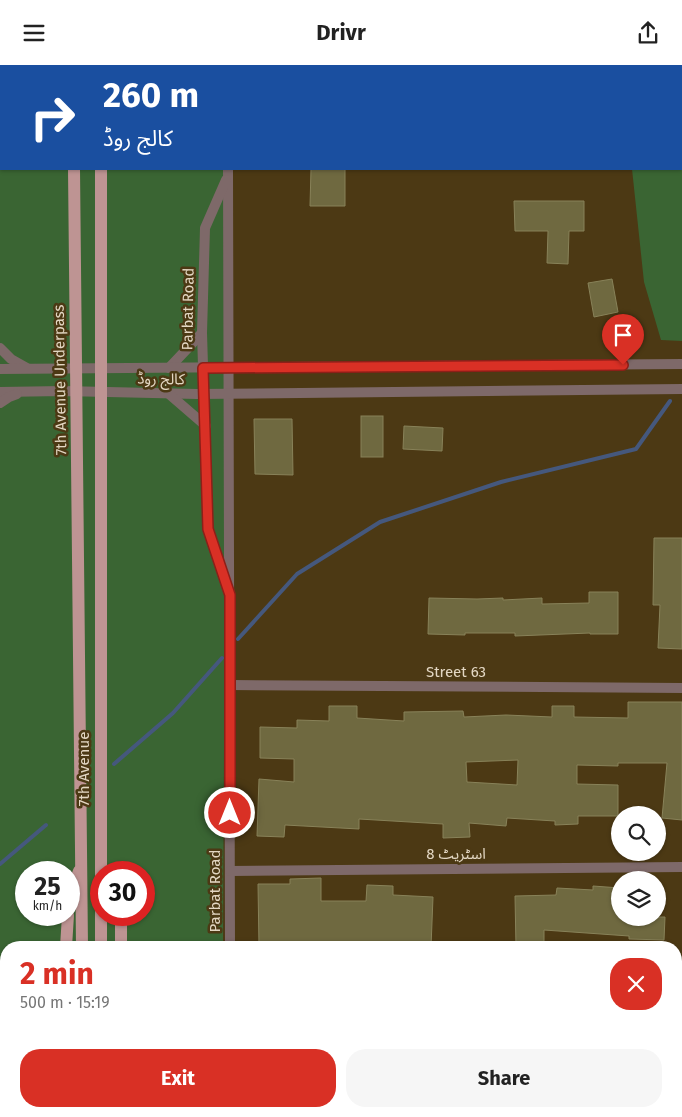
<!DOCTYPE html>
<meta charset="utf-8">
<style>
:root{--surface:#fff;--page:#f6f6f6;--text:#222;--muted:#767676;--accent:#d93025}
body{margin:0;font-family:"Fira Sans","Noto Sans Arabic",sans-serif;background:var(--page);color:var(--text);height:100vh;display:flex;flex-direction:column;font-size:19px;white-space:nowrap}
*{box-sizing:border-box;margin:0}
p{font-size:16px;color:var(--muted)}
.icon{flex:none;width:28px;height:28px;fill:none;stroke:currentColor;stroke-width:2;stroke-linecap:round;stroke-linejoin:round}
.map{position:relative;flex:1;overflow:hidden}
.sheet{position:absolute;left:0px;top:876px;width:682px;height:176px;display:flex;flex-direction:column;background:var(--surface);border-radius:20px 20px 0 0;box-shadow:0 1px 4px #0004}
.sheet>*{flex:none}
.banner{position:absolute;left:0px;top:0px;width:682px;height:105px;box-shadow:0 1px 4px #0004;background:#1a4fa0;color:#fff;overflow:hidden}
.tools{position:absolute;left:611px;top:741px;display:grid;gap:10px}
.tools a{display:grid;place-items:center;width:55px;height:55px;border-radius:50%;background:var(--surface);box-shadow:0 1px 4px #0004;font-size:25px}
.speed{position:absolute;left:15px;top:796px;display:flex;gap:10px;font-size:25px;font-weight:700;text-align:center}
.speed>*{display:grid;place-content:center;width:65px;height:65px;border-radius:50%;background:var(--surface);box-shadow:0 1px 4px #0004;line-height:1}
.speed small{font-size:12px;font-weight:400}
.speed .limit{border:8px solid #d22;background:#fff;color:#111}
.pin{position:absolute;display:grid;place-items:center;width:42px;height:42px;color:#fff;margin:-51px -21px;border-radius:50% 50% 50% 0;rotate:-45deg;box-shadow:0 0 5px #0007}
.pin .icon{rotate:45deg}
.me{position:absolute;width:55px;margin:-28px;rotate:0deg;stroke-linejoin:round;filter:drop-shadow(0 0 4px #0008)}
.turn{display:flex;align-items:center;gap:18px;height:105px;padding:0 20px;font-size:22px}
.turn .icon{width:65px;height:65px;stroke-width:2.5}
.turn b{display:block;font-size:35px;line-height:42px}
.round{display:grid;place-items:center;flex:none;width:52px;height:52px;border-radius:20px;background:var(--page)}
.summary{display:flex;align-items:center;justify-content:space-between;height:85px;padding:0 20px}
h1{font-size:30px;font-weight:700;line-height:38px;color:var(--accent)}
.action{display:flex;gap:10px;margin-top:auto;padding:10px 20px}
.action a{flex:1;height:58px;border-radius:20px;background:var(--accent);color:#fff;font-size:20px;font-weight:700;line-height:58px;text-align:center}
.action a+a{background:var(--page);color:var(--text)}
header{display:flex;justify-content:space-between;align-items:center;height:65px;padding:0 20px;background:var(--surface);font-size:22px;font-weight:700}
.map>svg:first-child{display:block}
</style>
<header><svg class="icon" aria-label="menu" viewBox="0 0 24 24"><path d="M4 6h16M4 12h16M4 18h16"/></svg>Drivr<svg class="icon" aria-label="share" viewBox="0 0 24 24"><path d="M12 15V3M7 8l5-5 5 5M5 13v7h14v-7"/></svg></header>
<div class="map">
<svg width="682" height="1052" viewBox="0 0 682 1052">
<rect width="100%" height="100%" fill="#4c3914"/>
<g fill="#3a6533" fill-rule="evenodd">
<path d="M 0,0 L 227,0 L 1,1 L 1,104 L 227,104 L 223,882 L 6,882 L 6,1046 L 222,1046 L 222,1052 L 0,1052 ZM 26,808 L 69,808 L 69,850 L 26,850 ZM 101,808 L 144,808 L 144,850 L 101,850 Z"/>
<path d="M 678,0 L 682,0 L 682,276 L 661,275 L 644,217 L 632,104 L 681,104 L 681,1 Z"/>
<path d="M 522,1046 L 611,1046 L 610,1052 L 522,1052 Z"/>
</g>
<g fill="none" stroke-linecap="round" stroke-linejoin="round">
<g stroke="#45587d" stroke-width="4">
<path d="M 238,574 L 297,509 L 380,457 L 501,417 L 636,384 L 670,336"/>
<path d="M 114,699 L 173,648 L 222,593"/>
<path d="M 0,799 L 46,760"/>
</g>
</g>
<g fill="#6f6940" stroke="#888259" fill-rule="evenodd">
<path d="M 311,104 L 345,104 L 345,141 L 310,141 Z"/>
<path d="M 514,136 L 584,136 L 584,166 L 569,166 L 568,199 L 547,198 L 548,166 L 515,166 Z"/>
<path d="M 612,214 L 618,247 L 594,252 L 588,218 Z"/>
<rect x="361" y="351" width="22" height="41"/>
<path d="M 254,354 L 292,354 L 293,410 L 255,409 Z"/>
<path d="M 404,361 L 443,363 L 442,386 L 403,384 Z"/>
<path d="M 654,473 L 682,473 L 682,584 L 658,583 L 660,540 L 653,540 Z"/>
<path d="M 589,527 L 618,527 L 618,569 L 590,569 L 590,568 L 515,571 L 515,568 L 465,568 L 465,570 L 428,569 L 429,533 L 477,534 L 503,533 L 503,535 L 542,533 L 542,539 L 589,538 Z"/>
<path d="M 628,637 L 682,637 L 682,755 L 662,753 L 667,698 L 618,698 L 618,701 L 577,700 L 577,719 L 618,720 L 618,751 L 578,751 L 578,759 L 555,760 L 555,756 L 507,753 L 506,761 L 469,758 L 470,772 L 443,773 L 443,759 L 359,754 L 359,764 L 285,760 L 284,772 L 257,771 L 259,714 L 294,717 L 294,694 L 260,693 L 260,662 L 297,663 L 297,655 L 329,656 L 329,641 L 357,641 L 357,653 L 404,656 L 404,647 L 463,646 L 464,652 L 506,650 L 552,652 L 552,641 L 574,641 L 574,652 L 628,653 ZM 518,695 L 517,720 L 467,717 L 466,697 Z"/>
<path d="M 321,813 L 321,836 L 366,836 L 367,820 L 393,821 L 393,830 L 433,832 L 431,882 L 259,882 L 258,819 L 290,819 L 290,814 Z"/>
<path d="M 593,821 L 620,823 L 619,852 L 665,852 L 664,875 L 629,874 L 629,871 L 544,865 L 544,882 L 516,882 L 515,831 L 556,830 L 557,823 L 593,825 Z"/>
</g>
<g fill="none" stroke-linecap="round" stroke-linejoin="round">
<g stroke="#7e6969" stroke-width="10">
<path d="M 228,0 L 228,1"/>
<path d="M 228,104 L 230,882"/>
<path d="M 226,115 L 205,163 L 202,268 L 208,464 L 227,520"/>
<path d="M 230,620 L 682,623"/>
<path d="M 230,806 L 682,802"/>
<path d="M 231,1046 L 231,1052"/>
</g>
<g stroke="#7e6969" stroke-width="10">
<path d="M 0,283 L 11,294 L 27,303"/>
<path d="M 169,303 L 202,268"/>
<path d="M 0,304 L 682,299"/>
<path d="M 0,327 L 63,326 L 197,329 L 682,324"/>
<path d="M 169,329 L 206,361"/>
<path d="M 0,338 L 9,332 L 17,329"/>
</g>
<g stroke="#be9493" stroke-width="12">
<path d="M 101,0 L 101,1"/>
<path d="M 75,1 L 75,0"/>
<path d="M 74,104 L 82,882"/>
<path d="M 69,834 L 79,806"/>
<path d="M 121,850 L 121,882"/>
<path d="M 66,882 L 68,850"/>
<path d="M 101,882 L 101,104"/>
<path d="M 0,966 L 6,966"/>
<path d="M 0,990 L 6,990"/>
<path d="M 64,1046 L 64,1052"/>
<path d="M 102,1046 L 102,1052"/>
<path d="M 82,1052 L 82,1046"/>
<path d="M 120,1052 L 121,1046"/>
</g>
</g>
<g fill="none" stroke-linecap="round" stroke-linejoin="round">
<g stroke="#8d1f18" stroke-width="12">
<path id="route" d="M 230,748 L 230,530 L 208,464 L 203,303 L 623,300"/>
</g>
<use href="#route" stroke="#d93025" stroke-width="9"/>
</g>
<g text-anchor="middle" dominant-baseline="central" stroke-width="5" stroke-linejoin="round" paint-order="stroke">
<g font-size="15" fill="#e3d7c3" stroke="#4c3914">
<text transform="translate(188 244) rotate(-89)">Parbat Road</text>
<text transform="translate(161 314) rotate(1)">کالج روڈ</text>
<text transform="translate(60 315) rotate(-91)">7th Avenue Underpass</text>
<text x="456" y="607">Street 63</text>
<text transform="translate(84 704) rotate(-90)">7th Avenue</text>
<text x="456" y="789">اسٹریٹ 8</text>
<text transform="translate(215 826) rotate(-90)">Parbat Road</text>
</g>
</g>
</svg>
<div class="tools">
<a><svg class="icon" aria-label="search" viewBox="0 0 24 24"><circle cx="10" cy="10" r="6"/><path d="M15 15l6 6"/></svg></a>
<a><svg class="icon" aria-label="layers" viewBox="0 0 24 24"><path d="M12 4l9 5-9 5-9-5zM3 14l9 5 9-5"/></svg></a>
</div>
<div class="speed"><div>25<small>km/h</small></div><div class="limit">30</div></div>
<div class="pin" style="left:623px;top:300px;background:#d93025"><svg class="icon" aria-label="arrive" viewBox="0 0 24 24"><path d="M6 21V4h12l-3 4 3 4H6"/></svg></div>
<svg class="me" style="left:230px;top:748px" viewBox="-20 -20 40 40"><circle r="17" fill="#d93025" stroke="#fff" stroke-width="3"/><path d="M0-11L8 9 0 5-8 9z" fill="#fff"/></svg>
<div class="banner">
<div class="turn"><svg class="icon" aria-label="right" viewBox="0 0 24 24"><path d="M7 20v-9h11M14 6l5 5-5 5"/></svg><div><b>260 m</b>کالج روڈ</div></div>
</div>
<section class="sheet">
<div class="summary"><div><h1>2 min</h1><p>500 m · 15:19</p></div><a class="round" style="background:#d93025;color:#fff"><svg class="icon" aria-label="close" viewBox="0 0 24 24"><path d="M6 6l12 12M18 6L6 18"/></svg></a></div>
<div class="action"><a>Exit</a><a>Share</a></div>
</section>
</div>
